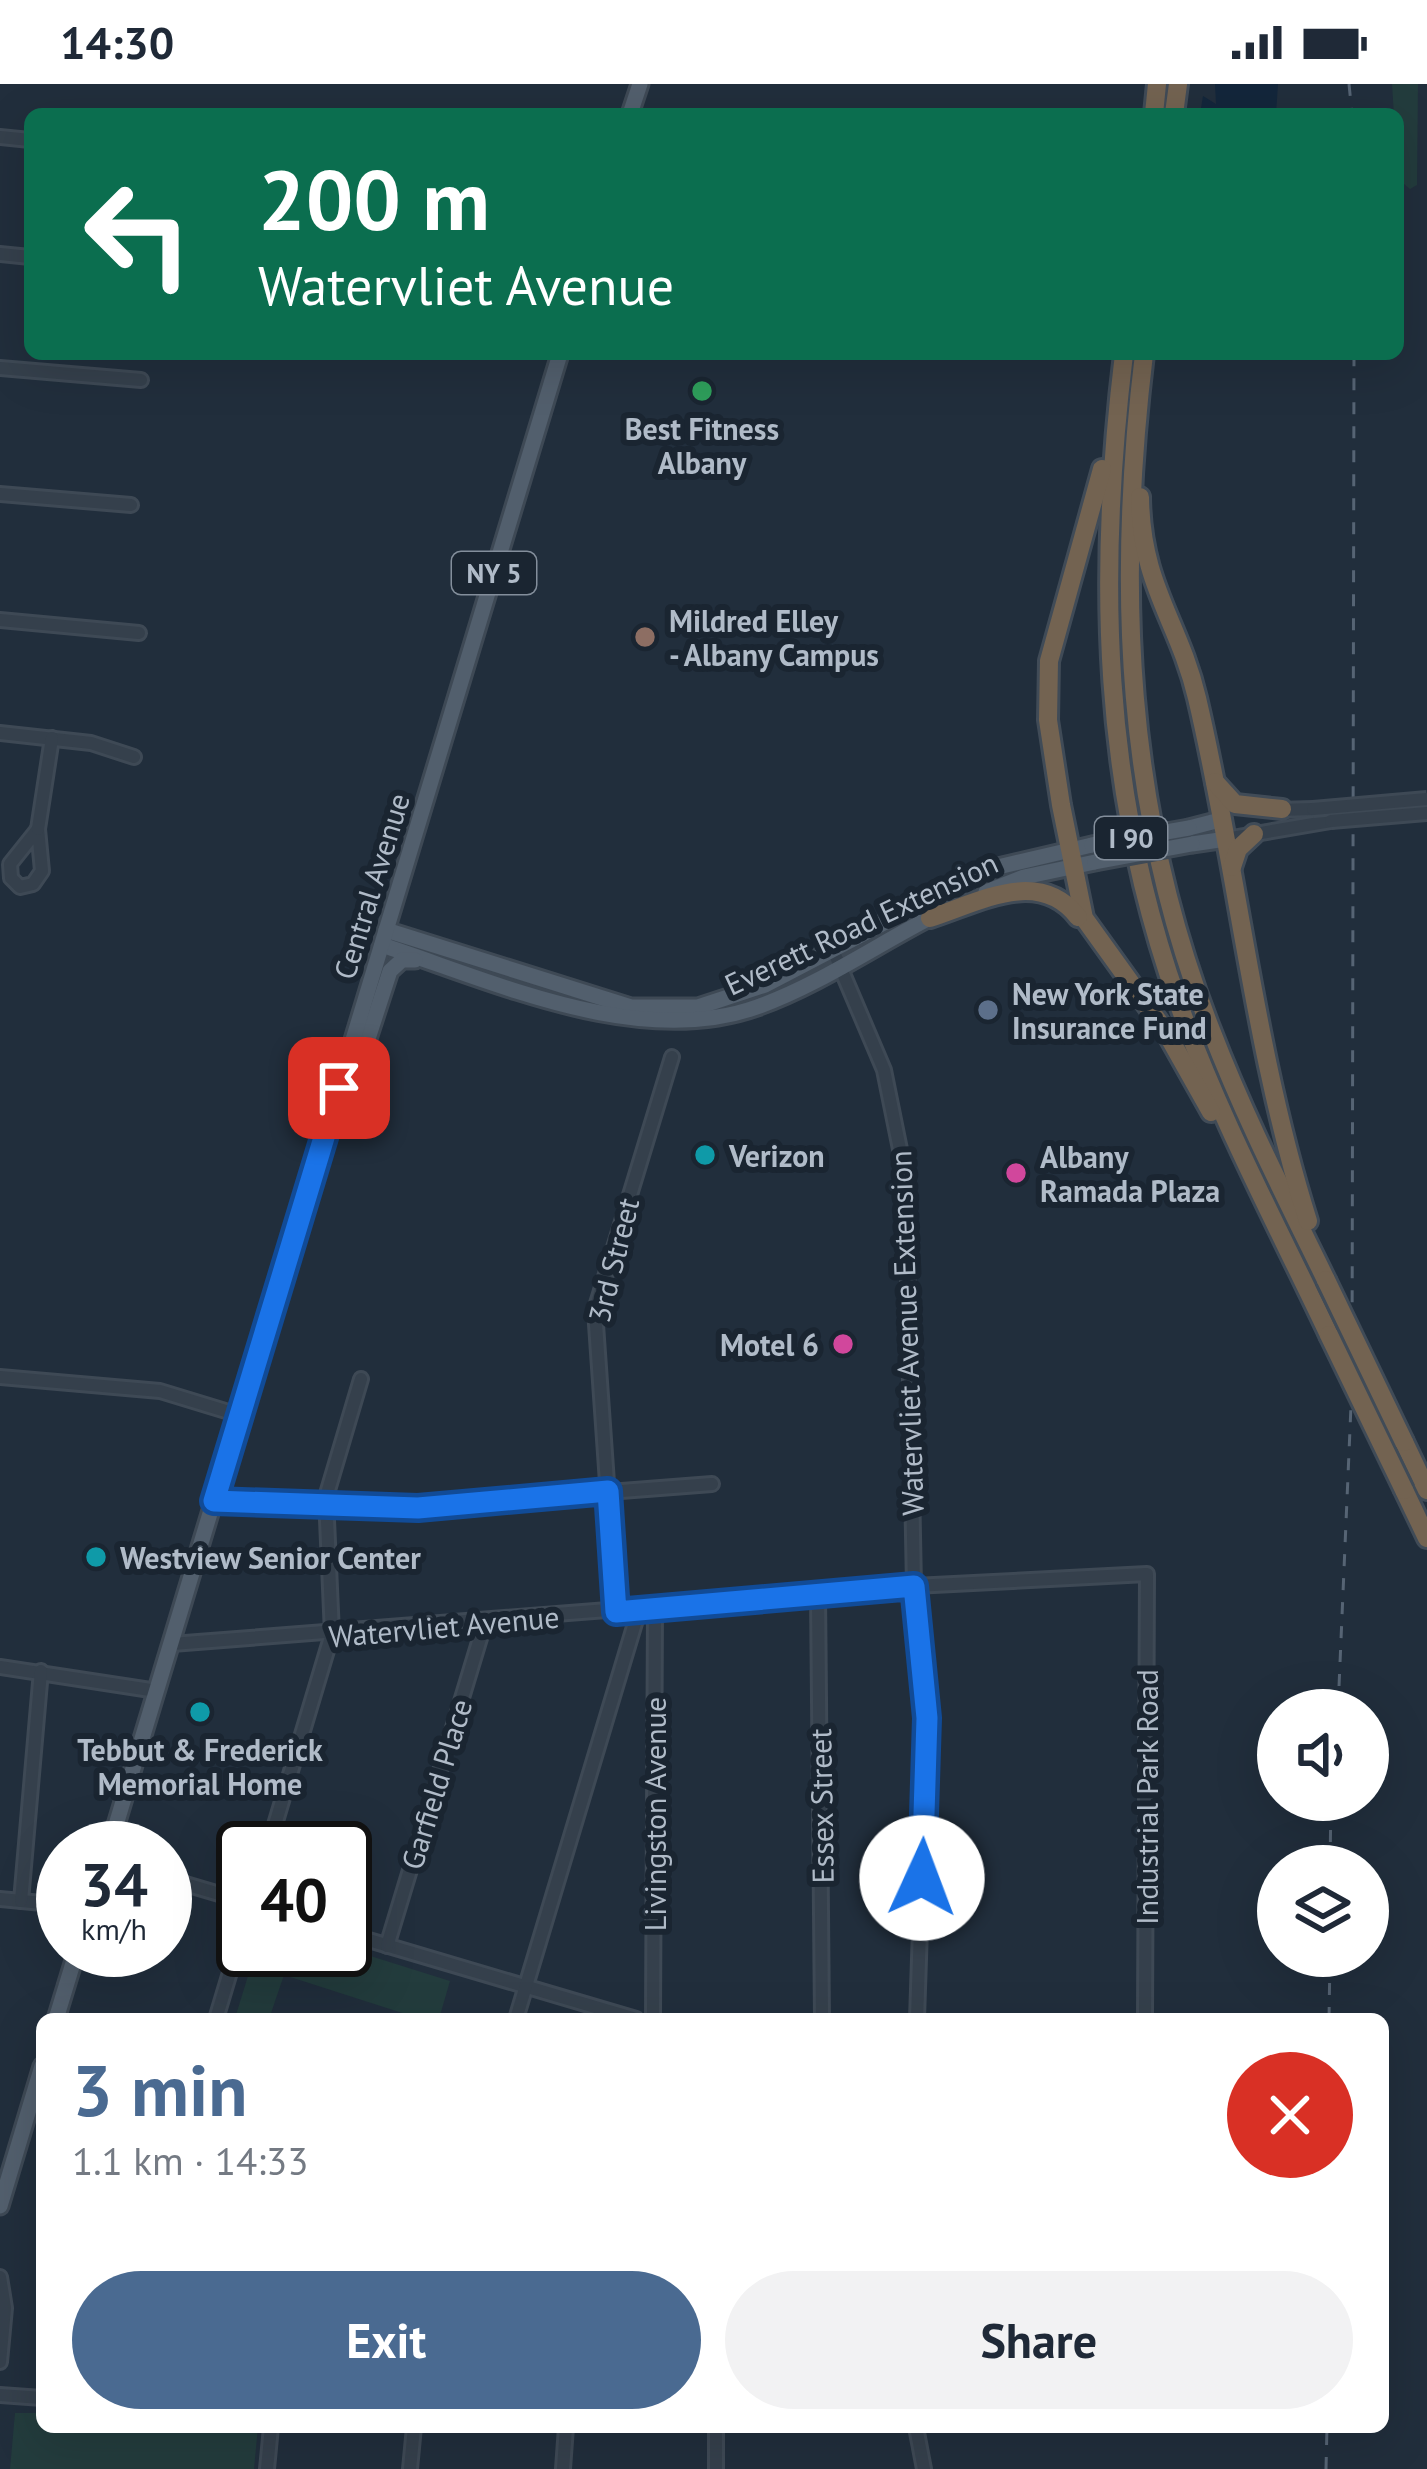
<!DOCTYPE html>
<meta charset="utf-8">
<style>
:root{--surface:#fff;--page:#f2f2f3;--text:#1f2937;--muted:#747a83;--accent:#4a6a91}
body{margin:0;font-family:"PT Sans",sans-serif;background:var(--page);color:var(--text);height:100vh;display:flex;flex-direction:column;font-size:45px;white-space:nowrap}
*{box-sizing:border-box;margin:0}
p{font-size:39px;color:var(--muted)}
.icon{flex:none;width:66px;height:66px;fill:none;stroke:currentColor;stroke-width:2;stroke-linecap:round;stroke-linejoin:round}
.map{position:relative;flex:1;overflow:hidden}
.side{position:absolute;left:36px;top:1929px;width:1353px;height:420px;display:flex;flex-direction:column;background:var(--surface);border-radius:18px;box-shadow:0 12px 48px #0002}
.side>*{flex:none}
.guide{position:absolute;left:24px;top:24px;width:1380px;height:252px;border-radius:18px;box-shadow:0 12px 48px #0002;background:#0b6e4f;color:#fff;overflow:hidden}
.controls{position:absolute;left:1257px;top:1605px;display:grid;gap:24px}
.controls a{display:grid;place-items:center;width:132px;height:132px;border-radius:50%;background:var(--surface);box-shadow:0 12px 48px #0002;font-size:60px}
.speed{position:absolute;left:36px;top:1737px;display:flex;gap:24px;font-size:60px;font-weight:700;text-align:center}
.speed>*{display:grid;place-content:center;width:156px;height:156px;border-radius:50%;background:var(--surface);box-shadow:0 12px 48px #0002;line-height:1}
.speed small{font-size:30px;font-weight:400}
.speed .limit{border:6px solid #111;border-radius:18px;background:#fff;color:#111}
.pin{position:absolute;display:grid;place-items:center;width:102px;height:102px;color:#fff;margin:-51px;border-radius:24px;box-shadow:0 6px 18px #0006}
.me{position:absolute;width:132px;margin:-66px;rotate:2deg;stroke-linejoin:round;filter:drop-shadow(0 0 9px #0008)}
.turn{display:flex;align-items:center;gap:42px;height:252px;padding:0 36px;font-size:54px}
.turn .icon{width:156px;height:156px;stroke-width:2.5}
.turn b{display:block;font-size:84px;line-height:102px}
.round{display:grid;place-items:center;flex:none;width:126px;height:126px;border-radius:63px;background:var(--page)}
.head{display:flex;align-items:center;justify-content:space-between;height:204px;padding:0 36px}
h1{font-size:72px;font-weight:600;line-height:90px;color:var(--accent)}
.button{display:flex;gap:24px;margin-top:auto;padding:24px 36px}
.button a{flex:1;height:138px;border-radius:72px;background:var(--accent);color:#fff;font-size:48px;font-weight:600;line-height:138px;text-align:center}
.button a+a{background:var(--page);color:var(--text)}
.status{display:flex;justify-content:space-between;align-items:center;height:84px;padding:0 60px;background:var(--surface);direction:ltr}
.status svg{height:33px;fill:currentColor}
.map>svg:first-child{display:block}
</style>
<div class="status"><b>14:30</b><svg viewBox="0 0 49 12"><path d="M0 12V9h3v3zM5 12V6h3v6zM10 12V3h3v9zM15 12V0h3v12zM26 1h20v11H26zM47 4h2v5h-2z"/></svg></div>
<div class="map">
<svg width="1427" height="2385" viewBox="0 0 1427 2385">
<rect width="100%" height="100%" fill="#212e3c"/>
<g fill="#233c3d">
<path d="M 1392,0 L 1418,0 L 1417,101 L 1410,105 L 1398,95 Z"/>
<path d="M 345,1864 L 450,1897 L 439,1935 L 421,1935 L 284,1891 L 269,1935 L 235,1934 L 256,1866 Z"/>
<path d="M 15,2329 L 42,2329 L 42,2343 L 258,2343 L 254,2385 L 10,2385 Z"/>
</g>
<path fill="#13263b" d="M 1215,0 L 1278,0 L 1276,30 L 1200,30 L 1203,12 L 1216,20 Z"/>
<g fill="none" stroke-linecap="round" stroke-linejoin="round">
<g stroke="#3e4955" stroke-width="18">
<g id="minor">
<path d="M 0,53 L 30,56"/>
<path d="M 0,170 L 30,173"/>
<path d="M 0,284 L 141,296"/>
<path d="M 0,410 L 131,421"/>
<path d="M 0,536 L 139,549"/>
<path d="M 0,649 L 91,659 L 134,673"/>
<path d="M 1278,726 L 1313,725"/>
<path d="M 38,745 L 42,787 L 33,800 L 20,803 L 11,794 L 10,780 Z"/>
<path d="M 38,745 L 52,654"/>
<path d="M 1226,755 L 1331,737"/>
<path d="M 833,866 L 884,986 L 906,1095 L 914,1502 L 927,1634 L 917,1935"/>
<path d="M 0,1293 L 160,1307 L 242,1332"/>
<path d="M 214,1417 L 414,1423 L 712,1400"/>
<path d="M 818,1509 L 822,1935"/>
<path d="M 616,1528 L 595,1226 L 672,973"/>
<path d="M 172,1560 L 914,1502 L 1147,1490 L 1145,1935"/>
<path d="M 0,1583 L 157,1607"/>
<path d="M 268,1764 L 332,1550 L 326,1413 L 361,1295"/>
<path d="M 165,1794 L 243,1817"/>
<path d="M 0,1815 L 63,1821"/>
<path d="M 21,1817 L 41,1587"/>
<path d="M 345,1849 L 636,1935"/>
<path d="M 387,1862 L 485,1538"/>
<path d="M 216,1935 L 243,1845"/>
<path d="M 516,1935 L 639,1526"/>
<path d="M 653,1935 L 655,1524"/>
<path d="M 0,2193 L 5,2224 L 0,2278"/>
<path d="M 0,2311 L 42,2314"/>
<path d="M 916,2343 L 924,2385"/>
<path d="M 267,2385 L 271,2343"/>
<path d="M 410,2385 L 414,2343"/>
<path d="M 563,2385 L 566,2343"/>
<path d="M 716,2385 L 716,2343"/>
</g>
</g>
<g stroke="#3e4955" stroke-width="21">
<g id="major">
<path d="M 630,30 L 640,0"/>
<path d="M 1189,744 L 1220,736"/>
<path d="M 1192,760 L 1226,755"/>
<path d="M 986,808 L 1024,793 L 1095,778"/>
<path d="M 386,846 L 631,923 L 698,923 L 765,901 L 985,786 L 1092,761"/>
<path d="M 382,861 C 495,898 639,965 757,923 C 819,901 878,860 937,830"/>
<path d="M 334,1022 L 349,1013 L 390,887 L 402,876 L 415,876"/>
<path d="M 109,1764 L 560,270"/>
<path d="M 56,1935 L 77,1866"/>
<path d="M 0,2122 L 42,1982"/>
</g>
</g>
<g stroke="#404b57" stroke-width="24">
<g id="highway">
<path d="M 1154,30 L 1157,0"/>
<path d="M 1174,30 L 1178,0"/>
<path d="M 1124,270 C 1097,492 1102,705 1178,918 C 1219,1033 1277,1141 1329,1251"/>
<path d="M 1144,270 C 1116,501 1125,727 1211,946 C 1244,1032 1286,1114 1326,1196"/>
<path d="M 1102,385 L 1049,577 L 1048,636 L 1061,721 L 1084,834 L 1166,948 L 1211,1028"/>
<path d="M 1140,413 C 1141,502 1179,537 1197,614 C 1238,788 1254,966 1308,1137"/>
<path d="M 1215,698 L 1235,720 L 1282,725"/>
<path d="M 1232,783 L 1238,765 L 1254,750"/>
<path d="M 930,834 C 980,818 1039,783 1078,833"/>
<path d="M 1404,1358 L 1427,1406"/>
<path d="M 1404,1406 L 1427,1454"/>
</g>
</g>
<use href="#minor" stroke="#35404c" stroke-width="12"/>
<use href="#major" stroke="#525f6d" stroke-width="15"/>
<use href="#highway" stroke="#736351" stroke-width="18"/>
<g stroke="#566474" stroke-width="3" stroke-dasharray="12 12" stroke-linecap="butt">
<path d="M 1349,0 L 1352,30"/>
<path d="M 1338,1626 L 1352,1298 L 1354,270"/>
<path d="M 1330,1782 L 1331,1716"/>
<path d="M 1329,1935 L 1330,1872"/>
<path d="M 1326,2385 L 1327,2343"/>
</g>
<g stroke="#3e4955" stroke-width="18" stroke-linecap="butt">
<g id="minor-bridge">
<path d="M 1313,725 L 1427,715"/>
<path d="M 1331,737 L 1427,729"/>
</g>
</g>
<g stroke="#3e4955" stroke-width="21" stroke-linecap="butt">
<g id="major-bridge">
<path d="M 1092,761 L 1189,744"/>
<path d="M 1095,778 L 1192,760"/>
</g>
</g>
<g stroke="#404b57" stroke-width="24" stroke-linecap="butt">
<g id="highway-bridge">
<path d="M 1326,1196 L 1404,1358"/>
<path d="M 1329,1251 L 1404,1406"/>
</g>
</g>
<use href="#minor-bridge" stroke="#35404c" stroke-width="12"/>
<use href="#major-bridge" stroke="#525f6d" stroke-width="15"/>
<use href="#highway-bridge" stroke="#736351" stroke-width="18"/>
</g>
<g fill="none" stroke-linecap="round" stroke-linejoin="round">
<g stroke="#114b97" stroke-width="30">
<path id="route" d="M 339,1004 L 214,1417 L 418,1424 L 608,1407 L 616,1528 L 914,1502 L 927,1634 L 922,1794"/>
</g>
<use href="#route" stroke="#1a73e8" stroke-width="21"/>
</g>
<circle fill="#2e9e5b" stroke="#1a2531" stroke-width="4.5" cx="702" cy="307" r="12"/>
<circle fill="#8d6e63" stroke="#1a2531" stroke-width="4.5" cx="645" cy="553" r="12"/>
<circle fill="#5c6f8a" stroke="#1a2531" stroke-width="4.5" cx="988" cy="926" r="12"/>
<g fill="#0f9aa8" stroke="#1a2531" stroke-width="4.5">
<circle cx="705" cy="1071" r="12"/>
<circle cx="96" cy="1473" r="12"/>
<circle cx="200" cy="1628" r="12"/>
</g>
<g fill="#d1479c" stroke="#1a2531" stroke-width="4.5">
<circle cx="1016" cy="1089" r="12"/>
<circle cx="843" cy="1260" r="12"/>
</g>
<g text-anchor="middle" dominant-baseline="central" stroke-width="12" stroke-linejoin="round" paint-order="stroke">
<g fill="#1a2531" stroke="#838e9b" stroke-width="3">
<rect x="452" y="468" width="84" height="42" rx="9"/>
<rect x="1095" y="733" width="72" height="42" rx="9"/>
</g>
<g font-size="27" font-weight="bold" fill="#b0bbc8">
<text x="494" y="489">NY 5</text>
<text x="1131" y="754">I 90</text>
</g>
<g font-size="30" font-weight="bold" fill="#b0bbc8" stroke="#1a2531" text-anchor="start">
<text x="702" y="344" text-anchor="middle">Best Fitness<tspan x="702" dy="34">Albany</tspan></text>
<text x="669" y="536">Mildred Elley<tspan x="669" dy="34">- Albany Campus</tspan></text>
<text x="1012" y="909">New York State<tspan x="1012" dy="34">Insurance Fund</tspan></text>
<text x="729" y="1071">Verizon</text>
<text x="1040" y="1072">Albany<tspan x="1040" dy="34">Ramada Plaza</tspan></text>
<text x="819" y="1260" text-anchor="end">Motel 6</text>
<text x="120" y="1473">Westview Senior Center</text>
<text x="200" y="1665" text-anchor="middle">Tebbut &amp; Frederick<tspan x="200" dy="34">Memorial Home</tspan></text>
</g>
<g font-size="30" fill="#b0bbc8" stroke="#1a2531">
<text transform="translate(371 802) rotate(-73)">Central Avenue</text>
<text transform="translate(861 839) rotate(-25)">Everett Road Extension</text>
<text transform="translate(613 1176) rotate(-76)">3rd Street</text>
<text transform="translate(906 1249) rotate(-92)">Watervliet Avenue Extension</text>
<text transform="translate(444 1542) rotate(-5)">Watervliet Avenue</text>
<text transform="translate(436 1700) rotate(-73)">Garfield Place</text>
<text transform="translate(1146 1713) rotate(-90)">Industrial Park Road</text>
<text transform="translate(821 1722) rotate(-91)">Essex Street</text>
<text transform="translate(654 1730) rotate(-90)">Livingston Avenue</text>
</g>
</g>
</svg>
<div class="controls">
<a><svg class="icon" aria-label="sound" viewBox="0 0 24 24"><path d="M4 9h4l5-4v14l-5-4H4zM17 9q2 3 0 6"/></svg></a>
<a><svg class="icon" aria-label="layers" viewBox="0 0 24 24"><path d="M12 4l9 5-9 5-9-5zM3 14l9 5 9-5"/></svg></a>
</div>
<div class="speed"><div>34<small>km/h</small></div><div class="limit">40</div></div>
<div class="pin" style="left:339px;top:1004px;background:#d93025"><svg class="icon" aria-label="arrive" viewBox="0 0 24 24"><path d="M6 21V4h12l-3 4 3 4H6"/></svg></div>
<svg class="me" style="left:922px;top:1794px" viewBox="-20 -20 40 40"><circle r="19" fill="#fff"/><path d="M0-13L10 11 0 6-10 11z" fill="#1a73e8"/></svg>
<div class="guide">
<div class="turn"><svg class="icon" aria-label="left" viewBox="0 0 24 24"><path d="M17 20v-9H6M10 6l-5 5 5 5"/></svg><div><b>200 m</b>Watervliet Avenue</div></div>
</div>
<section class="side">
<div class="head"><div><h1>3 min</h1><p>1.1 km · 14:33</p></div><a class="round" style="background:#d93025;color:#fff"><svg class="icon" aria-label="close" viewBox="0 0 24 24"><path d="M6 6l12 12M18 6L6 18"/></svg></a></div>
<div class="button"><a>Exit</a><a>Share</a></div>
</section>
</div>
